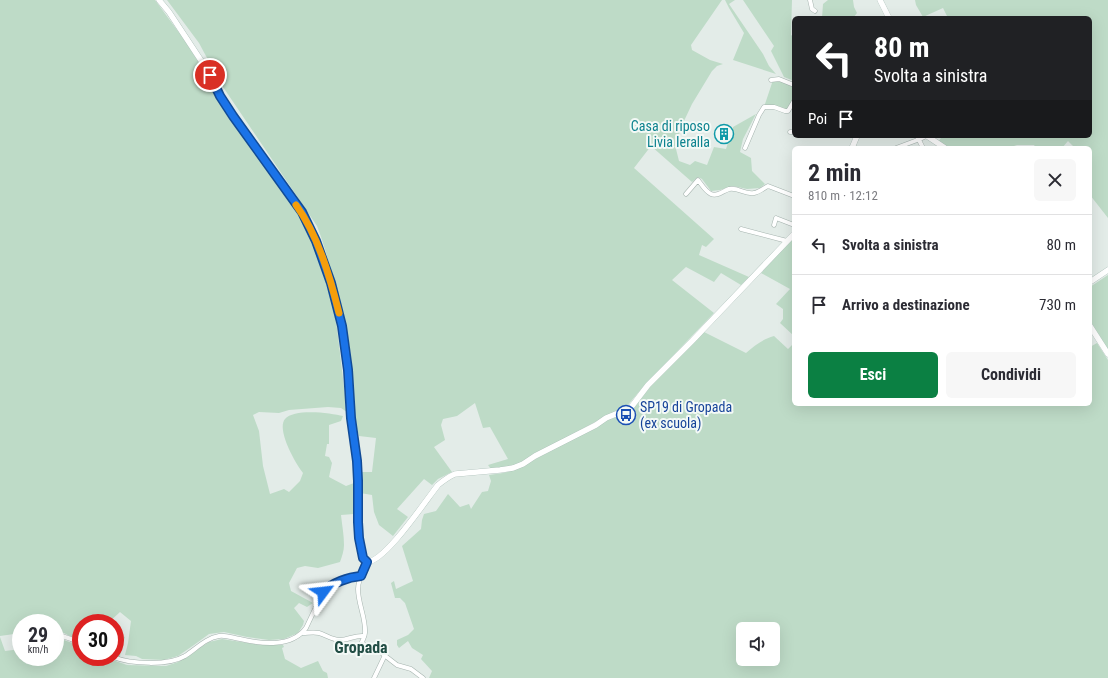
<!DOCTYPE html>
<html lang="it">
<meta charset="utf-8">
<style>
:root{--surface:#fff;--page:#f7f7f7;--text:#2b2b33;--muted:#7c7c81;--line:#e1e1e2;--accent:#0b8043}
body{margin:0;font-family:"Roboto Condensed",sans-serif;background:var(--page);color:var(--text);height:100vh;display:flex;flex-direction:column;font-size:15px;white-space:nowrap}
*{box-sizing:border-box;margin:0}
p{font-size:13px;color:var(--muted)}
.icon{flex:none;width:22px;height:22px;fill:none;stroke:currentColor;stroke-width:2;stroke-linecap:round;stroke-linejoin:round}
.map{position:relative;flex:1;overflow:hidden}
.drawer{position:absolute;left:792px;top:146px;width:300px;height:260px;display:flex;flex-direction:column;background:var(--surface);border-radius:6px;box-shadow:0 4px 16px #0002}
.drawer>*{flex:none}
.banner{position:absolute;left:792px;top:16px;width:300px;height:122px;border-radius:6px;box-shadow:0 4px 16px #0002;background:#202124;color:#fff;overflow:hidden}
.tools{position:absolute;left:736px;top:622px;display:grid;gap:8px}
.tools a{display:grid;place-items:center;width:44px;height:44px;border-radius:6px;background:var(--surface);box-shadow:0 4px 16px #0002;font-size:20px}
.speed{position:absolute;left:12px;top:614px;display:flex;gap:8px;font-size:20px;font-weight:700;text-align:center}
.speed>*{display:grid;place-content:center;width:52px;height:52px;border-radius:50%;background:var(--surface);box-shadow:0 4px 16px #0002;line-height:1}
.speed small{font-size:10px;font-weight:400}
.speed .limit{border:6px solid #d22;background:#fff;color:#111}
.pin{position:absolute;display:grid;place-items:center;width:34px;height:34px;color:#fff;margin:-17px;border:2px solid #fff;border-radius:50%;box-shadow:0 1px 4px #0007}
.me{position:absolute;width:44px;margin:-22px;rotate:60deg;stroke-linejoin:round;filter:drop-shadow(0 0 3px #0008)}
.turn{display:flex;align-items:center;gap:14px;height:84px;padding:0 16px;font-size:18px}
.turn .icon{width:52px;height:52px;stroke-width:2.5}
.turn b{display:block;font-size:28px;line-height:34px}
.then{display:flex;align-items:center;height:38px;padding:0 16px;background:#0003;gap:8px;font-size:15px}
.round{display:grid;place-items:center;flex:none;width:42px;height:42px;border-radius:6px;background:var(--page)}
.headline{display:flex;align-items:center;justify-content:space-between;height:68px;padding:0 16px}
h1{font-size:24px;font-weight:700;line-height:30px}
.cta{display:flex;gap:8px;margin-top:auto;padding:8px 16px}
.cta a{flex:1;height:46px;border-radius:6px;background:var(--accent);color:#fff;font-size:16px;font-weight:700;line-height:46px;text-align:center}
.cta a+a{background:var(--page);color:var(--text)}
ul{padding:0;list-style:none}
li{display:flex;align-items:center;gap:12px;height:60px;padding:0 16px;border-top:1px solid var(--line)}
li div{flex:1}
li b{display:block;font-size:15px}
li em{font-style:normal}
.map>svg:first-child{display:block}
</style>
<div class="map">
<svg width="1108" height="678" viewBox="0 0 1108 678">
<rect width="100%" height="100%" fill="#e3ece8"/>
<g fill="#bedbc7" fill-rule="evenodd">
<path d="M 0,0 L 155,0 L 183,38 L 207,75 L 219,100 L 259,158 L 294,207 L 309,230 L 329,287 L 337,328 L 347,412 L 341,408 L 328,407 L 289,410 L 279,413 L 259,412 L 253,415 L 259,431 L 263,466 L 270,494 L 284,489 L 289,492 L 300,481 L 303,473 C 296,464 276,430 285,419 C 294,408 331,413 343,416 L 341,421 L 329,425 L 329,444 L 327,444 L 325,456 L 329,457 L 332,463 L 329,477 L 346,486 L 354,483 L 354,514 L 341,515 C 342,525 344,535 344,545 C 344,551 342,556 340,562 L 318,568 L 305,566 L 297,568 L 289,583 L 291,591 L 313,603 L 307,607 L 299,603 L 294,608 L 304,621 L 303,625 L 298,633 L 284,639 L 269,640 L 247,637 L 224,632 L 209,634 L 194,645 L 178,656 L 164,660 L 142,659 L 136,656 L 125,655 L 128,643 L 131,621 L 120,612 L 108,623 L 81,623 L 81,642 L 64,633 L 55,631 L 55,623 L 21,623 L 21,633 L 0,636 Z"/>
<path d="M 167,0 L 722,0 L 691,45 L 692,50 L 710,60 L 723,64 L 717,66 L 712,71 L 692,104 L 684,121 L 675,145 L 679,161 L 690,165 L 695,161 L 707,165 L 714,147 L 726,149 L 733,127 L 756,114 L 743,139 L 740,152 L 751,158 L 752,171 L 765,184 L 760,188 L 747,189 L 733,186 L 720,190 L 711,191 L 702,179 L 698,177 L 692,182 L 651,146 L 634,168 L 714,239 L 706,247 L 702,245 L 699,255 L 749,277 L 741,285 L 721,273 L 714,282 L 686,267 L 672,280 L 714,313 L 643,387 L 627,406 L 606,416 L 522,462 L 507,468 L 491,469 L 488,465 L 508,459 L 490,427 L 483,428 L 475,403 L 457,416 L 443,419 L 441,425 L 445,440 L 434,447 L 452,472 L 438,479 L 432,485 L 424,479 L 397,509 L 408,517 L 393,536 L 379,525 L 374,512 L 372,495 L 360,493 L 361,472 L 372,472 L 376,438 L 359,436 C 351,410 354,383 351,357 C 348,331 341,306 334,282 C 329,263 324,244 317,226 L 221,84 L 199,43 Z"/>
<path d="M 725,0 L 735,0 L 729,4 L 763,54 L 769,66 L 776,74 L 733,60 L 744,33 L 729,8 Z"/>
<path d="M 743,0 L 792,0 L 791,35 L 794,37 L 794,81 L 784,77 L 771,51 L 774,46 Z"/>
<path d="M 828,0 L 853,0 L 854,7 L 857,13 L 853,18 L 822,18 L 823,4 Z"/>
<path d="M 915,0 L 1108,0 L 1108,218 L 1090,195 L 1090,148 L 1075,148 L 1068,141 L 1062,148 L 1036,148 L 1034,145 L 1017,145 L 1008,148 L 949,148 L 939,141 L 942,136 L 1090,136 L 1090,18 L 948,18 L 943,8 L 923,17 L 916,5 Z"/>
<path d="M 779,79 L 794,85 L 794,101 L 788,111 L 764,107 L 773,80 Z"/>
<path d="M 794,237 L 794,336 L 780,323 L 783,319 L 783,309 L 776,304 L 790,289 L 761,273 Z"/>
<path d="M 1108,275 L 1108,349 L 1090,321 L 1090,287 Z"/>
<path d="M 704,332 L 746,353 C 755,345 763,339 774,336 L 788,349 L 794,343 L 794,404 L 1090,404 L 1090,347 L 1097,343 L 1108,360 L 1108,678 L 429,678 L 432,671 L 421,659 L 423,655 L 412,648 L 408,641 L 399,648 L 397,645 L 397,640 L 408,635 L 414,629 L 405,603 L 400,598 L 395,598 L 391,583 L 394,581 L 396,589 L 413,581 L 402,546 L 421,529 L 422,520 L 424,514 L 436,511 L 448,494 L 460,507 L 469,504 L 471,509 L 482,492 L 488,491 L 491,481 L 489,475 L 503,473 L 515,470 L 527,464 L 544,454 L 610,419 L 627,414 L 633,413 L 634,407 L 650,387 ZM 743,629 L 773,629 L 773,659 L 743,659 Z"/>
<path d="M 115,633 L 125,637 L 121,649 L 120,657 L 115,656 Z"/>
<path d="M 0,637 L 5,651 L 21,649 L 21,657 L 24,657 L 26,664 L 34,663 L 49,658 L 49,657 L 55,657 L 55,638 L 61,639 L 81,646 L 81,657 L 104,657 L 127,665 L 166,666 L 178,662 L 209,642 L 222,639 L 260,645 L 283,645 L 284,647 L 282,648 L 285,659 L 301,668 L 318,661 L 323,671 L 327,673 L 328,678 L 0,678 Z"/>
</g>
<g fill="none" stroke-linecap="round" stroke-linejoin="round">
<g stroke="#a6b4af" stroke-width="5">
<g id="street">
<path d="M 810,0 L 812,9 L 815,11"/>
<path d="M 771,80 L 779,79 L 794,85"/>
<path d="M 790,132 L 794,132"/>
<path d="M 917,136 L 923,148"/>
<path d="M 745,148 L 759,115 L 764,107 L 774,107 L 785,111 L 788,111 L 794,101"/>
<path d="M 896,148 L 920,139 L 926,136"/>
<path d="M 686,194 L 698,180 C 702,185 705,191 711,194 C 717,197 723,191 729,189 C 738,187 745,195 754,193 C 759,192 764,188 768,186 L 794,196"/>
<path d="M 774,225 L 776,218 L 794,225"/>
<path d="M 741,229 L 787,241"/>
<path d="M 367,562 C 364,571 358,579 358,589 C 358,604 366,618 365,633 C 365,636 363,639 362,642 L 364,645 L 379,651 L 397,665 L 411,669 L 423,678"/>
<path d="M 303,633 C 308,633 313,632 319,633 C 326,635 332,640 340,640 C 348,640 355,635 364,636"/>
<path d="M 56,634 L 71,639 L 81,644"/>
<path d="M 113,657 C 131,664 168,666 185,656 C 196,649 206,638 219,636 C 226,635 233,638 240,639 C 262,644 291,648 306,628 L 323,592 L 326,589 L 353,577 L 361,576"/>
<path d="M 374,678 L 385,655"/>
</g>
</g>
<g stroke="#a2b7b0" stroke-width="6">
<g id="secondary">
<path d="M 159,0 L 169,12 L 202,62 L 220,96 L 233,116 L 302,212 L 312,232 L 322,255 L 336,300 L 342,326 L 348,370 L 351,418 L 357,461 L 358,481 L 358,522 L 359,538 L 363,557 L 367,562 C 385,562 426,500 438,485 C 444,480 448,477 455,474 L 500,470 L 513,468 L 523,464 L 535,456 L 596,425 L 606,418 L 628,409 L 632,406 L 648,385 L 692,341 L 794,234"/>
<path d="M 880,0 L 889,18"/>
<path d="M 927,136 L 945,148"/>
<path d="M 852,148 L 857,136"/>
<path d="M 1090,282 L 1108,270"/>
<path d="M 1090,326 L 1108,354"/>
</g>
</g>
<use href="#street" stroke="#fff" stroke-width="4"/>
<use href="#secondary" stroke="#fff" stroke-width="5.5"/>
</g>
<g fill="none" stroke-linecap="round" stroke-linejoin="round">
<g stroke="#114b97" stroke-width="10">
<path id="route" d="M 210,75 L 220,96 L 233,116 L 302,212 L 316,241 L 331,283 L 342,326 L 348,370 L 351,418 L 357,461 L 358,481 L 358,522 L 359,538 L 363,558 L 367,562 L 361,576 C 348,577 332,583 323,592"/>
</g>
<use href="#route" stroke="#1a73e8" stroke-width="7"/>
<path stroke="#f59e0b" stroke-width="7" d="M 296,205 C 318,235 330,277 339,313"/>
</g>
<defs>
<g id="building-ring" transform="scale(1)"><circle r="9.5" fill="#f3f9f6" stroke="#0f9aa8" stroke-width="1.5"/><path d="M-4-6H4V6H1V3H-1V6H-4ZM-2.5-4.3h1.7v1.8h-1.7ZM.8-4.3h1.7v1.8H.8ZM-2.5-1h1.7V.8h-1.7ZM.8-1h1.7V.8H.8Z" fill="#0f9aa8"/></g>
<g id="bus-ring" transform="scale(1)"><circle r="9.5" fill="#f3f9f6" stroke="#1a4fb4" stroke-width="1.5"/><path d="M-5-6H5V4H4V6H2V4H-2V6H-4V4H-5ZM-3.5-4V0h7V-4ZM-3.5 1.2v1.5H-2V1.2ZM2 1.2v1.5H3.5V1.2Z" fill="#1a4fb4"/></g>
</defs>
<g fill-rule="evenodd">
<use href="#building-ring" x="724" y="134"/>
<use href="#bus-ring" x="626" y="415"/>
</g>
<g text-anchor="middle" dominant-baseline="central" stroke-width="4" stroke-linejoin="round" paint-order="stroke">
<g font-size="14" fill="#0d838f" stroke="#f3f9f6" text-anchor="end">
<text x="710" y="126">Casa di riposo<tspan x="710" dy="16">Livia Ieralla</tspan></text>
</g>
<g font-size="14" fill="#164399" stroke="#f3f9f6" text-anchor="start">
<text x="640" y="407">SP19 di Gropada<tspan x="640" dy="16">(ex scuola)</tspan></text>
</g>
<g font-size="16" font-weight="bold" fill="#214d44" stroke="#f3f9f6">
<text x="361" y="647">Gropada</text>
</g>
</g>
</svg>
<div class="tools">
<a><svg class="icon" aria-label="sound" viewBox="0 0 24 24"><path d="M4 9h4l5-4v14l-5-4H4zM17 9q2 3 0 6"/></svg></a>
</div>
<div class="speed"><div>29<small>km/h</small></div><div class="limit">30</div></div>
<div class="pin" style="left:210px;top:75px;background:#d93025"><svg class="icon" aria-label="arrive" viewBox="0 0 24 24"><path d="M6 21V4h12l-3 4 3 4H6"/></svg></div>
<svg class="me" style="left:323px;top:592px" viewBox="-20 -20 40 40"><path d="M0-17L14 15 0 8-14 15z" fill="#1a73e8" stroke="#fff" stroke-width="4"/></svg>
<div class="banner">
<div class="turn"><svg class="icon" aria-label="left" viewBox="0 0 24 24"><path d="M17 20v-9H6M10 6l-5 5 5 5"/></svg><div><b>80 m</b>Svolta a sinistra</div></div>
<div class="then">Poi<svg class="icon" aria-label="arrive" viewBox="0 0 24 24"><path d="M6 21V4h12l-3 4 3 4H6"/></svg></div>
</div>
<section class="drawer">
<div class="headline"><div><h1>2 min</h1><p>810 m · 12:12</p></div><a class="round"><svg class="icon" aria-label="close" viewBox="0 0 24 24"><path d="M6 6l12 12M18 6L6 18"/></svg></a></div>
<ul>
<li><svg class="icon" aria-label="left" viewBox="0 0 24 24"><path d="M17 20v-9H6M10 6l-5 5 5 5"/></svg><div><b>Svolta a sinistra</b></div><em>80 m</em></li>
<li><svg class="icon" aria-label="arrive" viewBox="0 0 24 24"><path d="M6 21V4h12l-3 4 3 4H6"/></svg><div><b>Arrivo a destinazione</b></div><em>730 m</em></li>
</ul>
<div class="cta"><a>Esci</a><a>Condividi</a></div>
</section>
</div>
